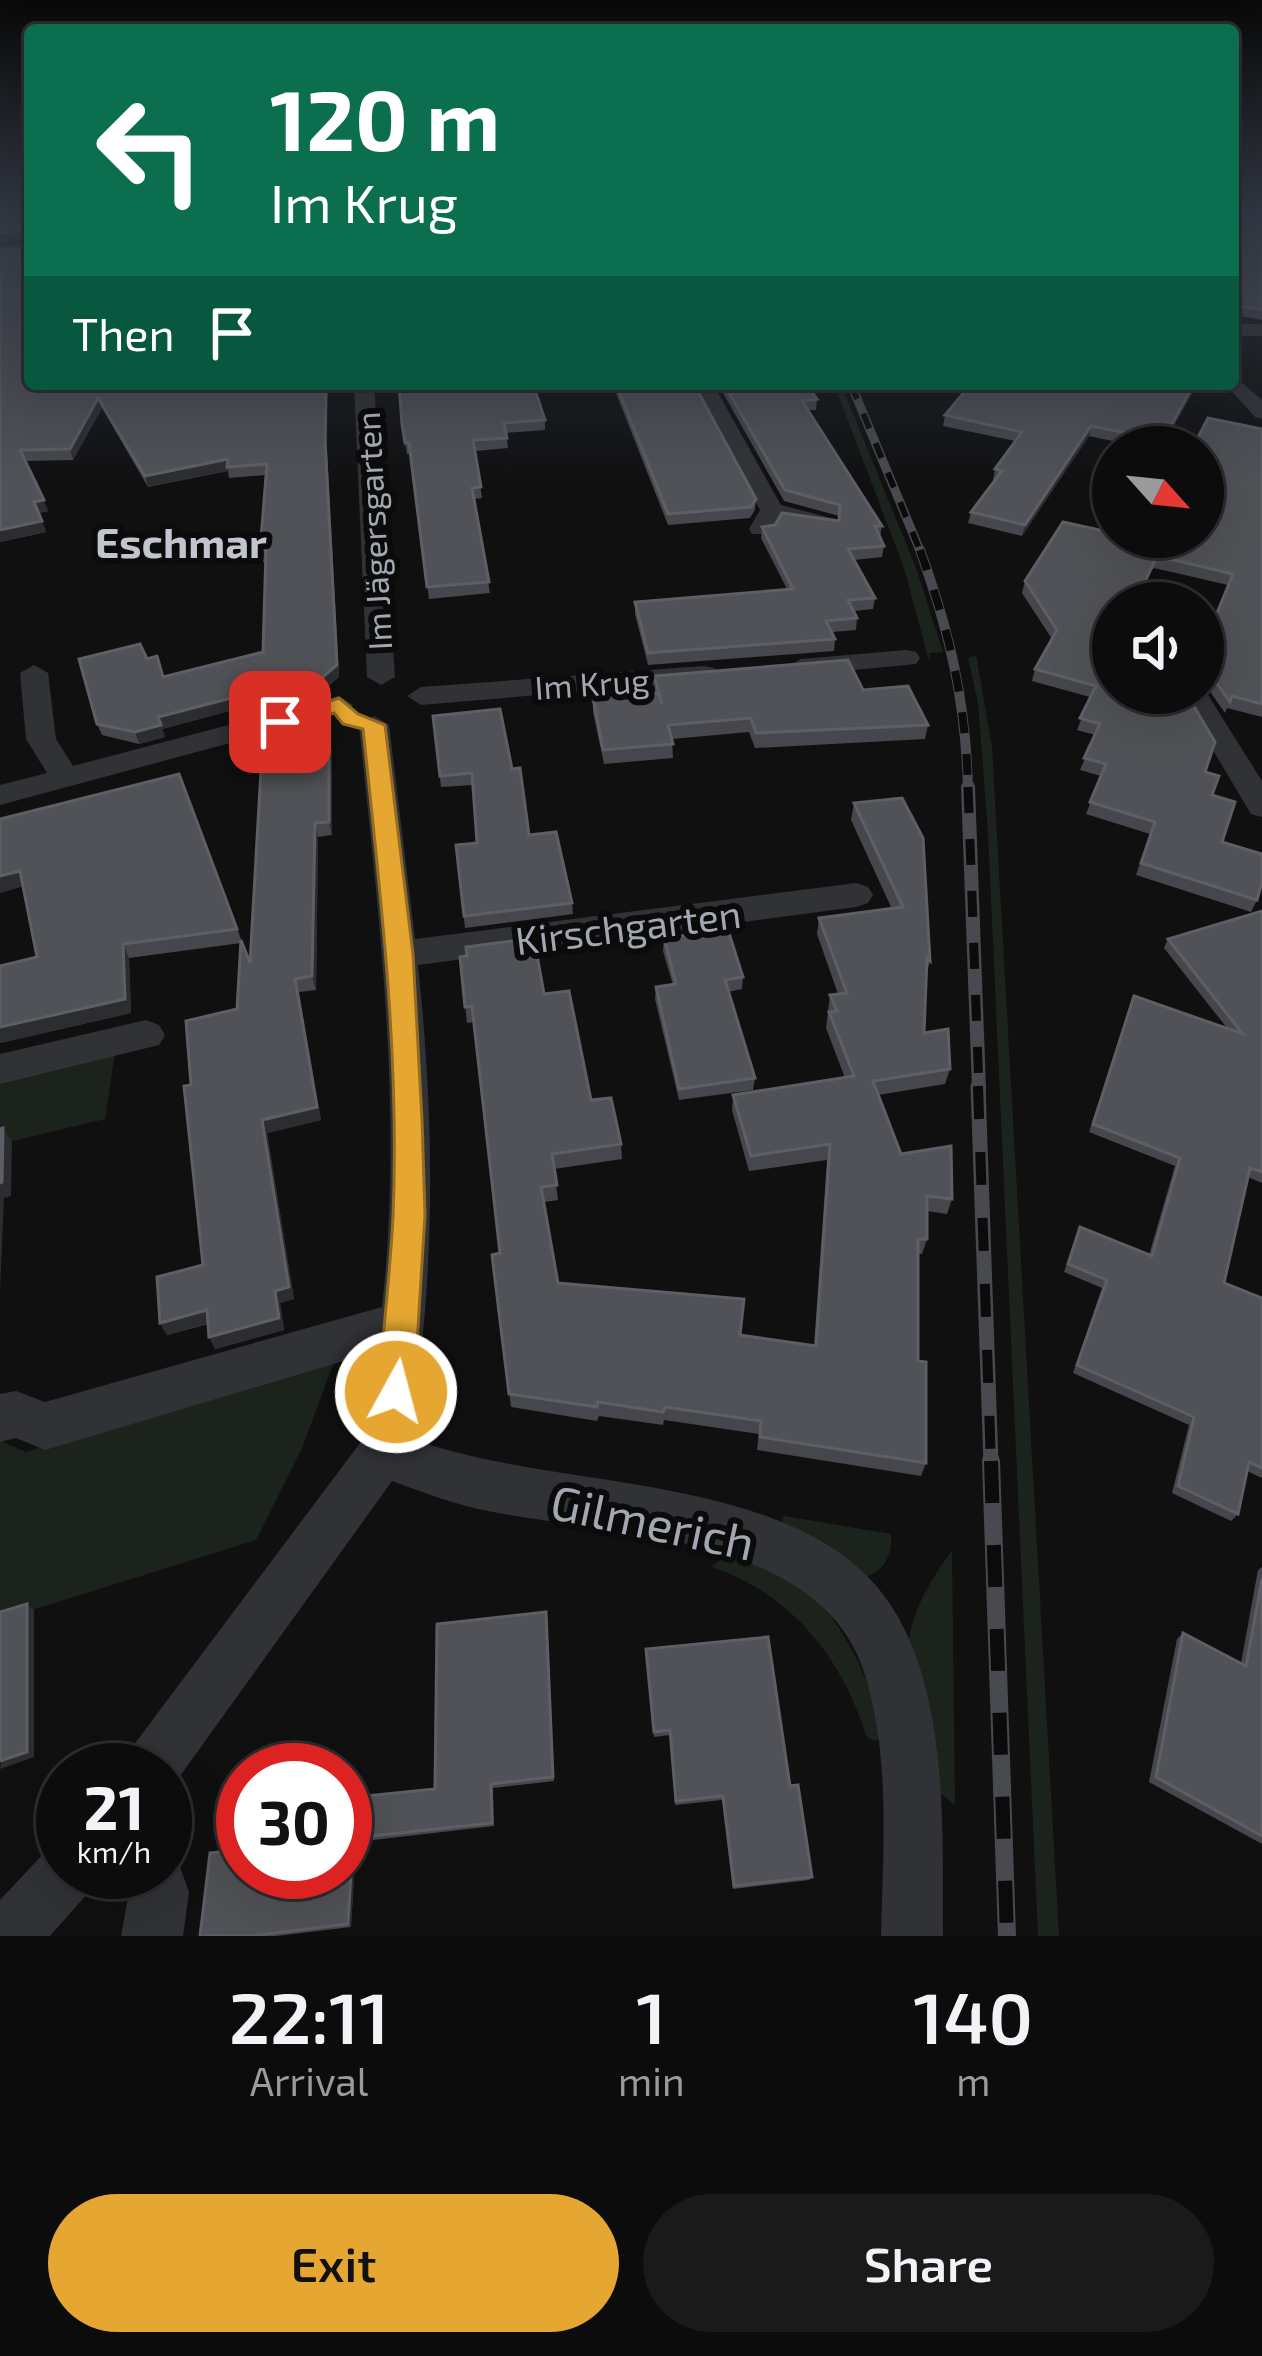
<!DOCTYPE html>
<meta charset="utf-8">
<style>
:root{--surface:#0c0c0d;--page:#1a1a1b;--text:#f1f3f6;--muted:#9a9b9d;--line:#2c2c2e;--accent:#e6a732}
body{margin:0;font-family:"Exo 2",sans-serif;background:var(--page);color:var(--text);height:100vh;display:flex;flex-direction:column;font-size:45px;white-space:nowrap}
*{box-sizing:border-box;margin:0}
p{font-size:39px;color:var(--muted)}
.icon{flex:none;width:66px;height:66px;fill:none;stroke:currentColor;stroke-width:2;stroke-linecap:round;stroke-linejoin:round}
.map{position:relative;height:1936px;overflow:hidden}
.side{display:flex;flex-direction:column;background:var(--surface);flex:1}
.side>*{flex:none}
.hud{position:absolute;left:24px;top:24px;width:1215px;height:366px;border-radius:12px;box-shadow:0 12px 48px #0002,0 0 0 3px var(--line);background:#0b6e4f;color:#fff;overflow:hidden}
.needle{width:78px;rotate:117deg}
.controls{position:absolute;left:1092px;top:426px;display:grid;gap:24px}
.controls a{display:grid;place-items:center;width:132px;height:132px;border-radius:50%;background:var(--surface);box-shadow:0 12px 48px #0002,0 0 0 3px var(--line);font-size:60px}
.speed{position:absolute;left:36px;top:1743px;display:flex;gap:24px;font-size:60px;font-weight:700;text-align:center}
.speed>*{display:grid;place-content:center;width:156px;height:156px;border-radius:50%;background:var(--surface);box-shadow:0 12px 48px #0002,0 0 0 3px var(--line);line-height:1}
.speed small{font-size:30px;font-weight:400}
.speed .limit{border:18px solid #d22;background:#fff;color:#111}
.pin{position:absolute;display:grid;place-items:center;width:102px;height:102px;color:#fff;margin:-51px;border-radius:24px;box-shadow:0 6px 18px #0006}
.me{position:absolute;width:132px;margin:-66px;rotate:7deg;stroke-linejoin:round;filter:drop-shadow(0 0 9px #0008)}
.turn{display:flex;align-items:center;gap:42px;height:252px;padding:0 48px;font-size:54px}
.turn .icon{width:156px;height:156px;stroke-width:2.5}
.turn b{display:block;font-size:84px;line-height:102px}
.then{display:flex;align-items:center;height:114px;padding:0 48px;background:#0003;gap:24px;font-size:45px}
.eta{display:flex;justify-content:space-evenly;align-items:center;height:204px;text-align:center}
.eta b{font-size:72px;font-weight:600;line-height:84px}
.cta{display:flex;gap:24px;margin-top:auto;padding:24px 48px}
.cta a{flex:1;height:138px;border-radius:72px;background:var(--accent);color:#111;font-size:48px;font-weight:600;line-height:138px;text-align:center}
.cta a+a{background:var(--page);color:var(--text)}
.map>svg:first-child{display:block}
</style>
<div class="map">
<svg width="1262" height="1936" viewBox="0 0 1262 1936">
<rect width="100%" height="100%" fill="#101011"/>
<g fill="#1c231d">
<path d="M 834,384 L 841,384 L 916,568 L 943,652 L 930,653 L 929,661 L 904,568 Z"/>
<path d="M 976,655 L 992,747 L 1059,1936 L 1038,1936 L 988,832 L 978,703 L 968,658 Z"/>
<path d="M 115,1053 L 105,1119 L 0,1144 L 0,1078 Z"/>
<path d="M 334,1362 L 302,1448 L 256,1540 L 0,1620 L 0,1441 L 26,1452 Z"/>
<path d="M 784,1516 L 891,1534 C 893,1553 884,1572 866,1576 L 780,1526 Z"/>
<path d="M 731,1550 C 745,1555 762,1559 775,1566 C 836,1600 868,1673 885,1737 L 874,1741 L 866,1736 C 843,1658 790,1593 712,1567 Z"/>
<path d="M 952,1551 L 955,1805 L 926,1782 C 909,1679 884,1641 952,1551 Z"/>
</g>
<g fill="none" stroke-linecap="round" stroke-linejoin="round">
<g fill="#313236" fill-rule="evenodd">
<path d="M 30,244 L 30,254 L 0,255 L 0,245 Z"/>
<rect x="1233" y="324" width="29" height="12"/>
<path d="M 1233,375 L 1262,400 L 1262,419 L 1255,417 L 1225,384 L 1233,384 Z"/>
<path d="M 354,384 L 374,384 L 395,677 L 381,685 L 367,677 Z"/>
<path d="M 693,384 L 713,384 L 781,505 L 835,519 L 835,529 L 779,519 L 770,534 L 752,534 L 749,529 L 760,510 Z"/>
<path d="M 906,650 L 916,652 L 920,658 L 916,664 L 801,675 L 787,667 L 801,659 Z"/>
<path d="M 34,665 L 48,673 L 56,739 L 73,766 L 339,696 L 353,705 L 349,711 L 0,805 L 0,785 L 47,773 L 26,739 L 20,673 Z"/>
<path d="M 704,666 L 714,668 L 718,674 L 714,680 L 421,705 L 407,696 L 421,687 Z"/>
<path d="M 1203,687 L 1262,781 L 1262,817 L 1251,814 L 1179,693 L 1203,693 Z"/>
<path d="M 374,716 L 389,725 L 415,939 L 856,883 L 868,887 L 873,895 L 868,903 L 856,907 L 418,965 C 435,1124 436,1280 409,1438 C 488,1466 569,1472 651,1487 C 725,1501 813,1521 868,1577 C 952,1662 942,1826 943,1936 L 881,1936 C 883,1849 891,1756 864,1672 C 819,1532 606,1535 488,1511 C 455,1505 423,1492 392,1481 L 170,1790 L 165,1793 L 165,1770 L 121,1770 L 130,1750 L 360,1443 L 377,1351 L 45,1450 L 16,1438 L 0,1442 L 0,1394 L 16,1391 L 45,1402 L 382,1307 C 404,1114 379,918 359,725 Z"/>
<path d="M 146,1020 L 159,1025 L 165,1035 L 159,1045 L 0,1084 L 0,1054 Z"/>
<path d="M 63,1843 L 63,1872 L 97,1872 L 88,1893 L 50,1936 L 0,1936 L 0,1900 L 46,1851 Z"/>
<path d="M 165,1847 L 174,1851 L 189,1892 L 183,1936 L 121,1936 L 129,1892 L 123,1872 L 165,1872 Z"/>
</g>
<g stroke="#484a4f" stroke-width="9">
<path id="rail-far4" d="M 851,384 L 921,553"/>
</g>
<g stroke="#484a4f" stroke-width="10">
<path id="rail-far3" d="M 920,550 C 950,633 966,702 968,790"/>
</g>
<g stroke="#484a4f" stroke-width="14">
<path id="rail-far2" d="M 968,787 L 979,1089"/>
</g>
<g stroke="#484a4f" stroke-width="15">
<path id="rail-far1" d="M 978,1086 L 991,1464"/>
</g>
<g stroke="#484a4f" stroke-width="18">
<path id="rail" d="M 991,1461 L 1007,1936"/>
</g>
<use href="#rail-far4" stroke="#0b0b0c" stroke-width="6" stroke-dasharray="16" stroke-linecap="butt"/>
<use href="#rail-far3" stroke="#0b0b0c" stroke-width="8" stroke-dasharray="21" stroke-linecap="butt"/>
<use href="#rail-far2" stroke="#0b0b0c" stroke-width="9" stroke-dasharray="26" stroke-linecap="butt"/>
<use href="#rail-far1" stroke="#0b0b0c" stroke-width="10" stroke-dasharray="33" stroke-linecap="butt"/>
<use href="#rail" stroke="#0b0b0c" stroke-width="14" stroke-dasharray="42" stroke-linecap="butt"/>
</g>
<g fill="#46474c">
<path d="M 1233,213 L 1262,213 L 1262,320 L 1233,315 Z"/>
<path d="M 0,250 L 327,451 L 339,677 L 315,698 L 269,710 L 267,701 L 162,729 L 165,737 L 139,744 L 102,735 L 97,724 L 147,659 L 163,677 L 263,652 L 266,562 L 263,562 L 260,551 L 266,475 L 229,478 L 228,471 L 148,487 L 102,408 L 73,460 L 25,461 L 48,511 L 39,513 L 46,532 L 0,542 Z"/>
<path d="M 616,384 L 756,499 L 755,510 L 750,518 L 668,525 L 616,393 Z"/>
<path d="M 718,384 L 806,384 L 817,399 L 816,410 L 808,410 L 882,526 L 880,537 L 884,546 L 882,557 L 854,560 L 875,598 L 873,609 L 854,611 L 857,618 L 856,630 L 832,632 L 835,639 L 834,651 L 648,665 L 635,614 L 635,602 L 787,589 L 761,538 L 762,527 L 838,521 L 839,516 L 784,501 Z"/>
<path d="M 929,384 L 1197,384 L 1162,447 L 1141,447 L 1089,436 L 1022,536 L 968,523 L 971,512 L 995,480 L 993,480 L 995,469 L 1015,441 L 943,426 L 945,415 L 965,391 Z"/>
<path d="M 545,420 L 545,430 L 506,433 L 508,448 L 475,451 L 482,498 L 474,499 L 490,593 L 429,599 L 410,454 L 407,454 L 402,424 Z"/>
<path d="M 1262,429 L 1262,717 L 1227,708 L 1225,713 L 1204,683 L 1228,585 L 1154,568 L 1113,603 L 1113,693 L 1205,772 L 1222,842 L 1257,900 L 1251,912 L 1136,875 L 1150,834 L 1086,814 L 1101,776 L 1080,770 L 1095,735 L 1077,730 L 1090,697 L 1032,681 L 1035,669 L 1052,639 L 1022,593 L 1025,581 L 1113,537 L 1203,537 Z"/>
<path d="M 654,676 L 863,690 L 928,725 L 925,739 L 755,748 L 749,732 L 672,739 L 673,758 L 604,764 L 593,712 L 593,698 L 655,693 Z"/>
<path d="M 433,716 L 512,769 L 529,835 L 572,903 L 573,914 L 465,928 L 456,845 L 477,843 L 473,785 L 441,787 Z"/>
<path d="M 329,738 L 332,752 L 332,835 L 318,837 L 316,990 L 299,992 L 321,1120 L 267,1133 L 294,1299 L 280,1303 L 284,1330 L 215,1349 L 208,1324 L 167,1335 L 160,1323 L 203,1265 L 191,1085 L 237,1009 L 241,943 L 129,958 L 131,1013 L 0,1043 L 0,966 L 37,957 L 23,886 L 0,893 L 0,819 L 179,774 L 250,963 Z"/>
<path d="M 854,803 L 930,961 L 926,975 L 924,1033 L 950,1069 L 945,1084 L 878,1095 L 901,1154 L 952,1199 L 947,1214 L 927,1211 L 927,1239 L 922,1254 L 918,1254 L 918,1361 L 926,1463 L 921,1476 L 757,1450 L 759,1434 L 664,1420 L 663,1425 L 599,1416 L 597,1421 L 511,1407 L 492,1255 L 500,1253 L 474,1022 L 467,1023 L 460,957 L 544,994 L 591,1100 L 621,1144 L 622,1159 L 554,1169 L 558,1200 L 544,1202 L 558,1283 L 740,1335 L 814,1346 L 827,1160 L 749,1171 L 732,1110 L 733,1095 L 845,1078 L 826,1028 L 830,995 L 838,994 L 817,934 L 819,918 L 892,909 L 851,820 Z"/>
<path d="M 1262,911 L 1262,1183 L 1248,1177 L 1224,1283 L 1262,1298 L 1262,1478 L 1247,1471 L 1238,1514 L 1231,1521 L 1172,1493 L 1189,1425 L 1073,1373 L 1102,1288 L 1064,1272 L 1080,1227 L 1149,1255 L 1175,1166 L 1089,1132 L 1134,996 L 1227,1028 L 1164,948 L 1168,939 Z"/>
<path d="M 664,938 L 743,977 L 742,989 L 728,992 L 755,1078 L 753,1090 L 679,1100 L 655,999 L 656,987 L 673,985 L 663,951 Z"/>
<path d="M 1262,1567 L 1262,1844 L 1149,1782 L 1177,1639 L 1183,1633 L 1241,1663 L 1258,1570 Z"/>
<path d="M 547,1618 L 554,1781 L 493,1788 L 494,1826 L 356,1842 L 351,1927 L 276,1936 L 200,1936 L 353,1838 L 435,1789 Z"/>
<path d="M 646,1654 L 790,1786 L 812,1877 L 809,1880 L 733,1889 L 722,1800 L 675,1805 L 670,1735 L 654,1737 Z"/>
</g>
<g fill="#2c2d30">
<path d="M 27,231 L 30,239 L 0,242 L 0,233 Z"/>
<path d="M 326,384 L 328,384 L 327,451 L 339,677 L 315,698 L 269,710 L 267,701 L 162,729 L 165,737 L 139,744 L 135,732 L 158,717 L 266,689 L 325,440 Z"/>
<path d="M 1194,384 L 1197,384 L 1161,447 L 1163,440 Z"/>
<path d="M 98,398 L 102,408 L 73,460 L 70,449 Z"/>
<path d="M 1091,426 L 1089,436 L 1022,536 L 1025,525 Z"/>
<path d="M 228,459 L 228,471 L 148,487 L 145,476 Z"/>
<path d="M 44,500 L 48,511 L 38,513 L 34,502 Z"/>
<path d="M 42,521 L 46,532 L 0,542 L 0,530 Z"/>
<path d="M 329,738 L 332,752 L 332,835 L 329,822 Z"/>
<path d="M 315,823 L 318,837 L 316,990 L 312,976 Z"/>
<path d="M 20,871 L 27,885 L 0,893 L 0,876 Z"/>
<path d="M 123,944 L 129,958 L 131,1013 L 0,1043 L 0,1027 Z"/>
<path d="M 295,979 L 321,1120 L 267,1133 L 294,1299 L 280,1303 L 284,1330 L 215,1349 L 209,1337 L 275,1291 L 262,1120 Z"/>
<path d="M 3,1128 L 12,1142 L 11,1196 L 4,1198 L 0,1290 L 0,1183 Z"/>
<path d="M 207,1310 L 213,1322 L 167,1335 L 160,1323 Z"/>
<path d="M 27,1604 L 34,1610 L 34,1757 L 0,1769 Z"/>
<path d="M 353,1838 L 356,1842 L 351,1927 L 348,1924 Z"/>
</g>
<g fill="#505257" stroke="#5d5f65" stroke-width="3">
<path d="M 0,213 L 30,213 L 30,240 L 27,231 L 0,233 Z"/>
<path d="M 1233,213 L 1262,213 L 1262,310 L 1233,305 Z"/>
<path d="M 30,247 L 30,384 L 326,384 L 325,440 L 337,665 L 312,686 L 266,698 L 266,689 L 158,717 L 161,725 L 135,732 L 97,724 L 79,659 L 140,644 L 147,659 L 157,656 L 163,677 L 263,652 L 266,550 L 260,551 L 267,464 L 227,467 L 228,459 L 145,476 L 98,398 L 70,449 L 20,450 L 44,500 L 34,502 L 42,521 L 0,530 L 0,250 L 27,249 Z"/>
<path d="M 399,384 L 533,384 L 545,420 L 504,423 L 507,438 L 473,440 L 481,487 L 472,488 L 489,582 L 427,587 L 409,443 L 405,443 L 402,424 Z"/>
<path d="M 616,384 L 694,384 L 756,499 L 751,507 L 668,514 Z"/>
<path d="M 724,384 L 806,384 L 817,399 L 802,401 L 882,526 L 875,526 L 884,546 L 848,549 L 875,598 L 848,600 L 857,618 L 826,621 L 835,639 L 648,653 L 635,602 L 793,589 L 762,527 L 775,525 L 782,513 L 839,521 L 840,505 L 785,490 Z"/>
<path d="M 971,384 L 1194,384 L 1163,440 L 1091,426 L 1025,525 L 971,512 L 1002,471 L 995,469 L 1022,432 L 945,415 Z"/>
<path d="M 1208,418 L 1262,429 L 1262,704 L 1232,696 L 1230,702 L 1208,671 L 1203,677 L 1203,647 L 1233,574 L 1157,556 L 1135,603 L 1113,603 L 1113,693 L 1186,693 L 1215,742 L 1205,772 L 1219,776 L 1212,795 L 1235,802 L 1222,842 L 1262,854 L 1262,882 L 1257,900 L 1141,863 L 1155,822 L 1090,802 L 1106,764 L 1084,758 L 1100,724 L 1080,718 L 1096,686 L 1035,669 L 1057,630 L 1025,581 L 1063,522 L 1113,533 L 1113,537 L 1203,537 L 1203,447 L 1193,447 Z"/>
<path d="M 848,660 L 863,690 L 908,686 L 928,725 L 756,733 L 751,718 L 668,725 L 673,744 L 603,750 L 593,698 L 658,693 L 662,704 L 654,676 Z"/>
<path d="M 500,709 L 512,769 L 520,768 L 529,835 L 556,832 L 572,903 L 464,916 L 456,845 L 477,843 L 472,773 L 440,776 L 433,716 Z"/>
<path d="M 329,738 L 329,822 L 315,823 L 312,976 L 295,979 L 317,1107 L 262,1120 L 289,1287 L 275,1291 L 279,1318 L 209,1337 L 207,1310 L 160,1323 L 157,1277 L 203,1265 L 184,1086 L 191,1085 L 186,1021 L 237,1009 L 241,940 L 250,963 L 262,752 Z"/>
<path d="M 179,774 L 237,929 L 123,944 L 125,999 L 0,1027 L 0,966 L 37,957 L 20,871 L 0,876 L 0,819 Z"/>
<path d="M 902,798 L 923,838 L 930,961 L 927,958 L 924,1033 L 948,1029 L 950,1069 L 873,1081 L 901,1154 L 951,1146 L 952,1199 L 927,1196 L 927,1239 L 918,1239 L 918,1361 L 926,1362 L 926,1463 L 760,1437 L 761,1421 L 665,1407 L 663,1412 L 598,1402 L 597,1407 L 509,1394 L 492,1255 L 500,1253 L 472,1006 L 465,1007 L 460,957 L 467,956 L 466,947 L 534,938 L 544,994 L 569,991 L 591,1100 L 611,1098 L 621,1144 L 552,1154 L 557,1185 L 541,1187 L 558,1283 L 744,1299 L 740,1335 L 816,1346 L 830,1144 L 751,1156 L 733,1095 L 854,1076 L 829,1012 L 837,1011 L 830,995 L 847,993 L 819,918 L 903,907 L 854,803 Z"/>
<path d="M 1262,911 L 1262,1172 L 1250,1168 L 1224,1283 L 1262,1298 L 1262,1468 L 1249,1462 L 1238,1514 L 1178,1486 L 1194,1417 L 1077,1365 L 1107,1280 L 1068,1264 L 1080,1227 L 1152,1256 L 1180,1158 L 1093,1124 L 1134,996 L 1243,1034 L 1168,939 Z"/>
<path d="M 728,930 L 743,977 L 725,980 L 755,1078 L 679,1089 L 656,987 L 676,984 L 664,938 Z"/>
<path d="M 3,1128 L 2,1182 L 0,1183 L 0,1129 Z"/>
<path d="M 1262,1579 L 1262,1836 L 1156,1777 L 1183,1633 L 1246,1666 Z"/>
<path d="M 27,1604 L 27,1752 L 0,1761 L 0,1612 Z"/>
<path d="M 546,1612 L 553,1777 L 491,1784 L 492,1823 L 353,1838 L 355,1797 L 435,1789 L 437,1624 Z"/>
<path d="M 768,1637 L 790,1786 L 798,1785 L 812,1877 L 734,1886 L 723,1796 L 676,1801 L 670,1730 L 654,1732 L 646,1649 Z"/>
<path d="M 353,1838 L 348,1924 L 251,1936 L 200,1936 L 210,1853 L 243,1850 L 243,1872 L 345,1872 L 345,1839 Z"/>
</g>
<linearGradient id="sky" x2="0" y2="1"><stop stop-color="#090909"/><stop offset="0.44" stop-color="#313743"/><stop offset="1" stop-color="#313743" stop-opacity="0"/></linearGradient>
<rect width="1262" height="484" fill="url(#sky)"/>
<path fill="#e6a732" stroke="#966d20" stroke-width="3" d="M 339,698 L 358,714 L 385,725 L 413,954 L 422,1119 L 425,1215 L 414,1392 L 408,1404 L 396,1409 L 383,1404 L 378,1392 C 383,1334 390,1275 393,1217 C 400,1055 380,890 363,729 L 343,724 L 334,713 L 280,728 L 269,722 Z"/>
<g text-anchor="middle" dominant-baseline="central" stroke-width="12" stroke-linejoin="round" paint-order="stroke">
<g font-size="33" fill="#a2a7b1" stroke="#0b0b0c">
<text transform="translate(373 531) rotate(-93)">Im Jägersgarten</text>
<text transform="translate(592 683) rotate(-4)">Im Krug</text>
</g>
<g font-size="39" fill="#a2a7b1" stroke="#0b0b0c">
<text transform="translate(628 926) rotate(-7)">Kirschgarten</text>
</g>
<g font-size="42" font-weight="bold" fill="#c2c5cd" stroke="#0b0b0c">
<text x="181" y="541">Eschmar</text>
</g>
<g font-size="48" fill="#a2a7b1" stroke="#0b0b0c">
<text transform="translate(653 1521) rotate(12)">Gilmerich</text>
</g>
</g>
</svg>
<div class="controls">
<a><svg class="needle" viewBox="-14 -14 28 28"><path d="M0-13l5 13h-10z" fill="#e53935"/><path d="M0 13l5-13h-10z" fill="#9a9b9d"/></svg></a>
<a><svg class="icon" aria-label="sound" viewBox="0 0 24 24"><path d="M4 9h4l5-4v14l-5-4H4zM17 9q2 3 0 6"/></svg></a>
</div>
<div class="speed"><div>21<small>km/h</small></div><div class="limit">30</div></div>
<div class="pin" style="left:280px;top:722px;background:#d93025"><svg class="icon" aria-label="arrive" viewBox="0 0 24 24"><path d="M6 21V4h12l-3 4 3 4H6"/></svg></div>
<svg class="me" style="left:396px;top:1392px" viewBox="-20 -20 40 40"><circle r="17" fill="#e6a732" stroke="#fff" stroke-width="3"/><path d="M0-11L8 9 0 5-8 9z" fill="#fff"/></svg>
<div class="hud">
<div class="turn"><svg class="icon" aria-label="left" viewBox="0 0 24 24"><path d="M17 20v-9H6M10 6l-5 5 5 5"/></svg><div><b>120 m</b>Im Krug</div></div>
<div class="then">Then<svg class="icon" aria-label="arrive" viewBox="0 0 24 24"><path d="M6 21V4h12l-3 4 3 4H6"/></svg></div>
</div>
</div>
<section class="side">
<div class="eta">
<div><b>22:11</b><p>Arrival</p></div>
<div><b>1</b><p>min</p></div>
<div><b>140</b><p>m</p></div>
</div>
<div class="cta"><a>Exit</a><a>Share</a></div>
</section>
